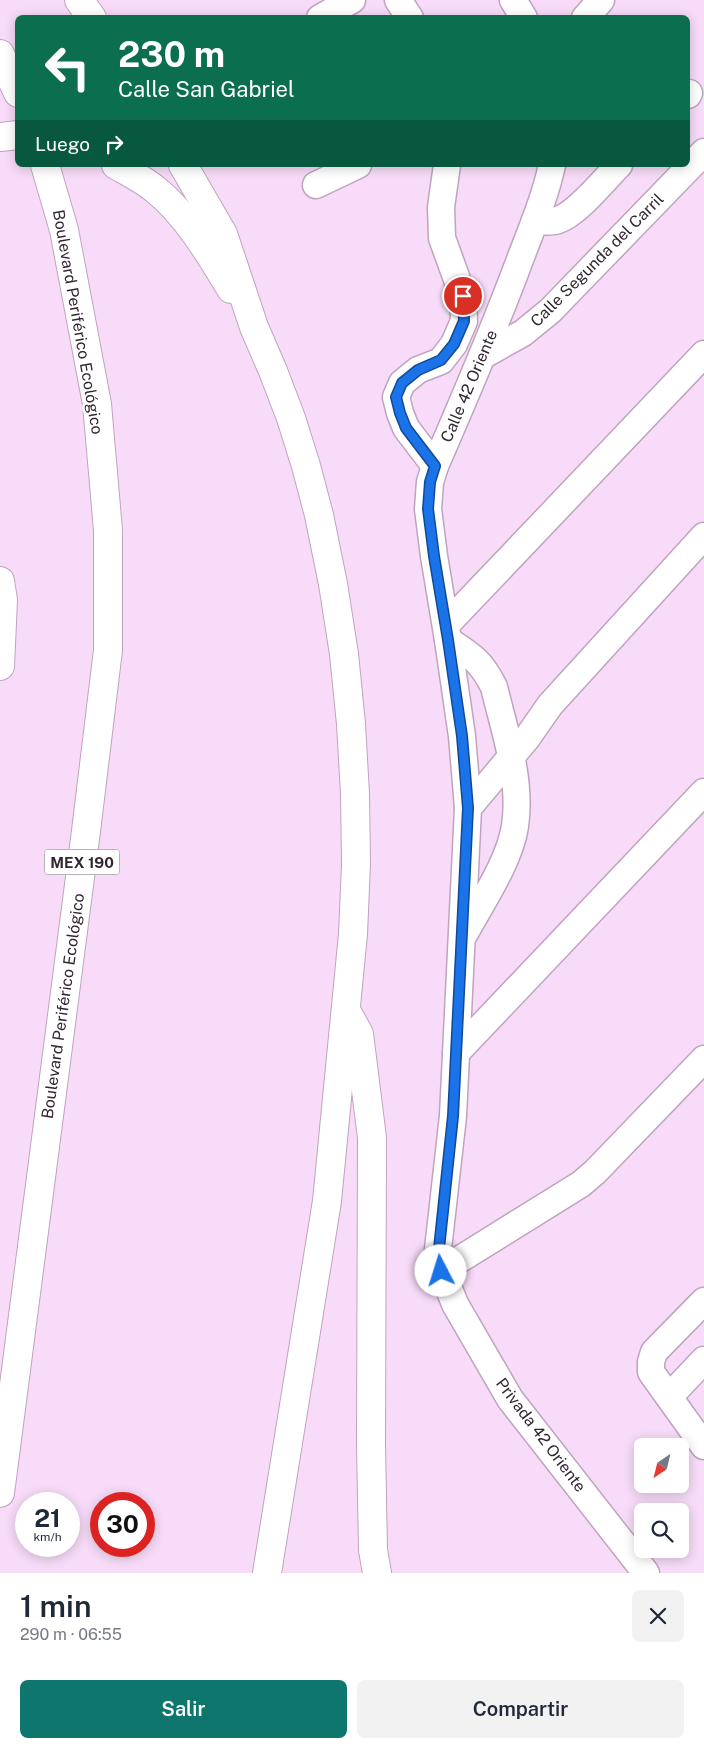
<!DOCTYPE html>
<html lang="es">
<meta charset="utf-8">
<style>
:root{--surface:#fff;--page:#f2f2f3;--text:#1f2937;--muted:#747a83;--accent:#0f766e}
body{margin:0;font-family:"Public Sans",sans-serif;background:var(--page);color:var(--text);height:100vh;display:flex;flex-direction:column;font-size:19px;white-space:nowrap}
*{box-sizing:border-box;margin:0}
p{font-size:16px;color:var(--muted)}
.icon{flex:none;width:28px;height:28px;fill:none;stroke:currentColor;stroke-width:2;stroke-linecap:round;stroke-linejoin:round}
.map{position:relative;height:1573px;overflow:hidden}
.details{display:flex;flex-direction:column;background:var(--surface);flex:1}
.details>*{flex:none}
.guide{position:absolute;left:15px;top:15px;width:675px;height:152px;border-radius:8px;box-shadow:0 2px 12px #0003;background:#0b6e4f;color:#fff;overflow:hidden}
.needle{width:32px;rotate:215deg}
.controls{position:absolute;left:634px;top:1438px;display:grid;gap:10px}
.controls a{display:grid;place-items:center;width:55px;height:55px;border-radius:8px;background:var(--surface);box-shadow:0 2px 12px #0003;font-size:25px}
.speed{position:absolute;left:15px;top:1492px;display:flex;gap:10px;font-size:25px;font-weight:700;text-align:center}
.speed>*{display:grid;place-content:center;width:65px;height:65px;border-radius:50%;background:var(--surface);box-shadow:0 2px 12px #0003;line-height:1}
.speed small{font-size:12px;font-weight:400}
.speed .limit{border:8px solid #d22;background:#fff;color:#111}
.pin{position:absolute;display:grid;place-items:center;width:42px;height:42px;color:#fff;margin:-21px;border:2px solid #fff;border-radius:50%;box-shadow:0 1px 5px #0007}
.me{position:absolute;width:55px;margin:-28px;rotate:355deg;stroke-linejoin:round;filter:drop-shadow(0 0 4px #0008)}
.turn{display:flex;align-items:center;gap:18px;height:105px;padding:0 20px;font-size:22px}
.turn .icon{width:65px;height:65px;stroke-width:2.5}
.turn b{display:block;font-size:35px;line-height:42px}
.then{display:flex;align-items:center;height:48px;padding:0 20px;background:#0003;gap:10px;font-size:19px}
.round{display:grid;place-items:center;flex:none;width:52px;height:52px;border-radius:8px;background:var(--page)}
.head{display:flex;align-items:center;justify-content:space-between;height:85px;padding:0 20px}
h1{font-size:30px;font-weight:600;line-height:38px}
.cta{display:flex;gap:10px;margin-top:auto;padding:10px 20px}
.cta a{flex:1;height:58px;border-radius:8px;background:var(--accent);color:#fff;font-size:20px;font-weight:600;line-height:58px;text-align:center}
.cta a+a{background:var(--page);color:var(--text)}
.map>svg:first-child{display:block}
</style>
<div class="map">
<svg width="704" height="1573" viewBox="0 0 704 1573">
<rect width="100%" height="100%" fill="#f7dbf8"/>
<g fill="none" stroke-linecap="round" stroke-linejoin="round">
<g stroke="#bfa4c0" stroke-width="29">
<g id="minor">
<path d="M 398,0 L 410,18"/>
<path d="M 513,0 L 524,18"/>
<path d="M 320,18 L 352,0"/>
<path d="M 585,18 L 601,0"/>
<path d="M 688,95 L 689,93"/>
<path d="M 552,165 C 544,202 528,237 515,273 C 490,338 463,402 435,466 L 430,482 L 428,509 L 434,556 L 448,640 L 462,736 L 468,808 L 453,1116 L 437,1258 L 455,1304 L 510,1399 L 646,1573"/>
<path d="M 316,185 L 358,165"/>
<path d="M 535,221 C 542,221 551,223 558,220 C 577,214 604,180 619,165"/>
<path d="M 482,356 L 523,333 L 550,311 L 704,152"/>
<path d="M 435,466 L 406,428 L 400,413 L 396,397 L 402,383 L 418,370 L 441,361 L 454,344 L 464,321 L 463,296 L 442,238 L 441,207 L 447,165"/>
<path d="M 446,625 L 704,354"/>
<path d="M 448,640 C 472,656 481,661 494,687 C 505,733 522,780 515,826 C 510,861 481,903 465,933"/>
<path d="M 468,808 L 527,738 L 550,705 L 704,536"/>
<path d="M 456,1053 L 704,792"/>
<path d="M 441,1271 L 581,1184 L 595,1172 L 704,1059"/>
<path d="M 704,1301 L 654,1352 L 651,1362 L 651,1372 L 704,1446"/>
<path d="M 669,1397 L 704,1360"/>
</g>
</g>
<g stroke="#bfa4c0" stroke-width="30">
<g id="highway">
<path d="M 79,0 L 92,18"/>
<path d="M 0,54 L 18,93"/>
<path d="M 0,137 L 18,135"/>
<path d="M 116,165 C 130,173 144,180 156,190 C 187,215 211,256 231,289"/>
<path d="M 183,165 L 223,234 L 254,327 L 273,371 L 291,418 L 306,466 L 319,515 L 333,584 L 344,654 L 351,724 L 355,794 L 356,864 L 353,934 L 327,1201 L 267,1573"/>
<path d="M 0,581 L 3,600 L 0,666"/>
<path d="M 348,1014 L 359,1034 L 372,1138 L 371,1446 L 373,1550 L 377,1573"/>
<path d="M 0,1493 L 86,831 L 108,650 L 108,530 L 97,404 L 64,230 L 45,165"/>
</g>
</g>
<use href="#minor" stroke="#fff" stroke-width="26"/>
<use href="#highway" stroke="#fff" stroke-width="28"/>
</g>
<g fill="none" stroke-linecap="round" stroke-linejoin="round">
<g stroke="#114b97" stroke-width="12">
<path id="route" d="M 441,1271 L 438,1258 L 453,1116 L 468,808 L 462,736 L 448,640 L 434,556 L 428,509 L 430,482 L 435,466 L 406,428 L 400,413 L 396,397 L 402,383 L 418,370 L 441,360 L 454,344 L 464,321 L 463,296"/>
</g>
<use href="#route" stroke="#1a73e8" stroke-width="9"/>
</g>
<g text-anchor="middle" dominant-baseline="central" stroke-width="5" stroke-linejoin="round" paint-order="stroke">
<rect fill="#fff" stroke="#6f686f" stroke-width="1" x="44.5" y="849.5" width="75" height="25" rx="4"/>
<g font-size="15" font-weight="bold" fill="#312731">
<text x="82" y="862">MEX 190</text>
</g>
<g font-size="16" fill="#312731" stroke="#fff">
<text transform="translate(597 260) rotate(-45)">Calle Segunda del Carril</text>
<text transform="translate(78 322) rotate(80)">Boulevard Periférico Ecológico</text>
<text transform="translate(469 386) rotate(-67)">Calle 42 Oriente</text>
<text transform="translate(63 1006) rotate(-82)">Boulevard Periférico Ecológico</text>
<text transform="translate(541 1435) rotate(53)">Privada 42 Oriente</text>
</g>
</g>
</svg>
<div class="controls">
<a><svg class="needle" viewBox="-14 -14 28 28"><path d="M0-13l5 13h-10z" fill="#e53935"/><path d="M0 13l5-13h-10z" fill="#747a83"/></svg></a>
<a><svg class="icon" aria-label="search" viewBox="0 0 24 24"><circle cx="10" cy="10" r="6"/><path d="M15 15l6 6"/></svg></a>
</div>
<div class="speed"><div>21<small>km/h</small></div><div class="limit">30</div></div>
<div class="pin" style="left:463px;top:296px;background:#d93025"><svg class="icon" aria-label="arrive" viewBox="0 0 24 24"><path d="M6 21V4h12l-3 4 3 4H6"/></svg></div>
<svg class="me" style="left:441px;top:1271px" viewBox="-20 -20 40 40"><circle r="19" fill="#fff"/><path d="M0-13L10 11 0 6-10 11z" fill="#1a73e8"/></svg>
<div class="guide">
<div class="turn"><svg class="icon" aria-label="left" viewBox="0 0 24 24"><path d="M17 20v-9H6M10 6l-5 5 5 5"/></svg><div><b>230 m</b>Calle San Gabriel</div></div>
<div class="then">Luego<svg class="icon" aria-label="right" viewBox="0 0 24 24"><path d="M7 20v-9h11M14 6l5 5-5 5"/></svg></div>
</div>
</div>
<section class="details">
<div class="head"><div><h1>1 min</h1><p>290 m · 06:55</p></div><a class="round"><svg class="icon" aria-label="close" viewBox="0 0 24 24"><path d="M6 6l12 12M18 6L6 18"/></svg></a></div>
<div class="cta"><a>Salir</a><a>Compartir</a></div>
</section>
